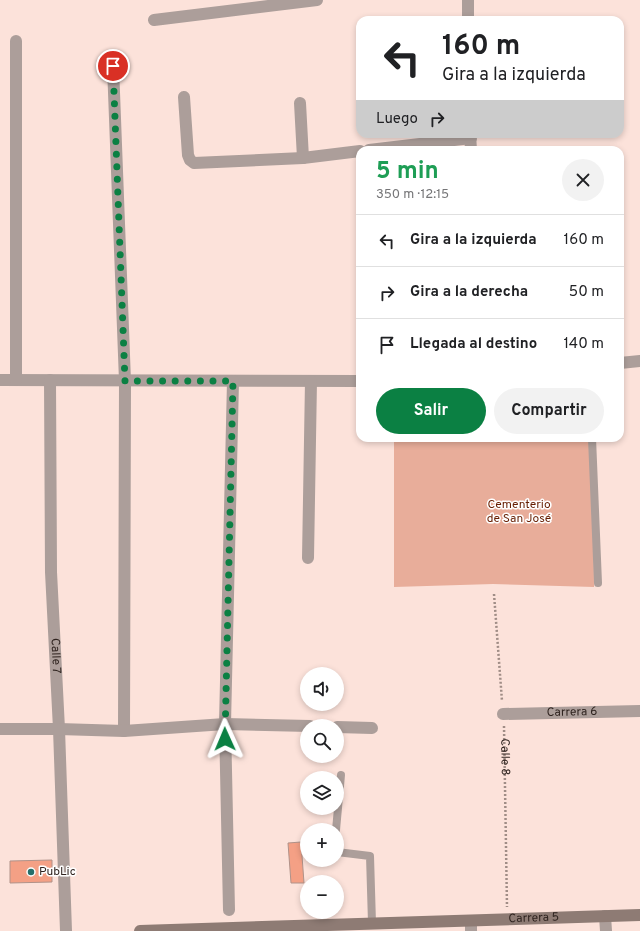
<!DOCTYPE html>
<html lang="es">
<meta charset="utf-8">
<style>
:root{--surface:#fff;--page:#f2f2f2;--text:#202124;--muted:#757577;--line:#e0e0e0;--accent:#0b8043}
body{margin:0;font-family:Overpass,sans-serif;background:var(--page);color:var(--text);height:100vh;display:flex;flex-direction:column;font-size:15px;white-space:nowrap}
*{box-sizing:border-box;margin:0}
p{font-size:13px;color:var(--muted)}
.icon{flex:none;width:22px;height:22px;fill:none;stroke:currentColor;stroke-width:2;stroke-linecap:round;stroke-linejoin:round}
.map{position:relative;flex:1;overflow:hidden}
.sheet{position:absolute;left:356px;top:146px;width:268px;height:296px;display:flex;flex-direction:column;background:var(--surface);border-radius:12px;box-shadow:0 2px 6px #0003}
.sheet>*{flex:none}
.banner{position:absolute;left:356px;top:16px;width:268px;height:122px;border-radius:12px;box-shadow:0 2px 6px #0003;background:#fff;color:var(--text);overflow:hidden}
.tools{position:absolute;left:300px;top:667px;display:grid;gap:8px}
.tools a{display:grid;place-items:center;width:44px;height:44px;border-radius:50%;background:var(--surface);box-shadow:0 2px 6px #0003;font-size:20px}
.pin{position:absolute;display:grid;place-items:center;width:34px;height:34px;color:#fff;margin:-17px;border:2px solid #fff;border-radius:50%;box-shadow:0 1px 4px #0007}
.me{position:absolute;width:44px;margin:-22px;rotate:359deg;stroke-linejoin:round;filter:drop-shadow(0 0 3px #0008)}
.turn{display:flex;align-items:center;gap:14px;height:84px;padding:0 20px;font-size:18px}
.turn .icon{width:52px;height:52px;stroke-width:2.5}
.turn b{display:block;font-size:28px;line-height:34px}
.then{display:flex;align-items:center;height:38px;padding:0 20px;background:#0003;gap:8px;font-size:15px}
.round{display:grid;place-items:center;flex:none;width:42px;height:42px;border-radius:21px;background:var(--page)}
.head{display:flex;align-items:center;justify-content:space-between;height:68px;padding:0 20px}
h1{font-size:24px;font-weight:700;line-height:30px;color:#1e9e55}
.action{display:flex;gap:8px;margin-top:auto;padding:8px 20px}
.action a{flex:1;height:46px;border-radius:24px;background:var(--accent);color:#fff;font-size:16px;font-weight:700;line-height:46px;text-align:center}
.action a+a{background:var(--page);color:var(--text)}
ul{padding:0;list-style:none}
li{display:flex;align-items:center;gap:12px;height:52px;padding:0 20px;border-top:1px solid var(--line)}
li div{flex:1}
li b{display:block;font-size:15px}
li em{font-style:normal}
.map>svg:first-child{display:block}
</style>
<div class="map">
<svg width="640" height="931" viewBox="0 0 640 931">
<rect width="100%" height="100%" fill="#fce2da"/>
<path fill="#e8ad9a" d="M 394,438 L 593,438 L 594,587 L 493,584 L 394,587 Z"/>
<g fill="#f4a085" stroke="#b09289">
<path d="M 301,842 L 304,883 L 291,883 L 288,843 Z"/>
<path d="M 52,860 L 52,882 L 10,883 L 10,861 Z"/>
</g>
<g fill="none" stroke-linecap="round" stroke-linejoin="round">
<g stroke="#a08d86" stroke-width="2.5" stroke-dasharray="2 2" stroke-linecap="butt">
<path d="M 494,594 L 502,701"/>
<path id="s1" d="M 504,726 L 507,907"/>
</g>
<g stroke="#ac9e9a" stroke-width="8">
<path d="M 592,438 L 598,583"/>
<path d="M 336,830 L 341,775"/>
<path d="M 337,852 L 370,856 L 372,923"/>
</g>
<g stroke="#ac9e9a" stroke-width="12">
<path d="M 468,0 L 468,20"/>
<path d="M 154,20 L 317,0"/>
<path d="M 113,66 L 125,381 L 124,731"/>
<path d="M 184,97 L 188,155 L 190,160 L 194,163 L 303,158 L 360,151"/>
<path d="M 300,103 L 303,158"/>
<path d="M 470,134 L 471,150"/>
<path d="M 369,150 L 471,138"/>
<path d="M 620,363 L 640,361"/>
<path d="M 0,380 L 360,381"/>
<path d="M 16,380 L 16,41"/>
<path id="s2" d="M 50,380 L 51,572 L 59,729 L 66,931"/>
<path d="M 308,558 L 311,381"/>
<path id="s3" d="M 503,714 L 640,711"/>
<path d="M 337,727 L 372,728"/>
<path d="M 0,729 L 59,729 L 124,731 L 225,724 L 310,726"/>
<path d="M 229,910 L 225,724 L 233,381"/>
<path d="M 605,916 L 606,931"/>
<path d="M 471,921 L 471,931"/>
</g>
<path stroke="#8e7b74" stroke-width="12" id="s4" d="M 140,931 L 640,915"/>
</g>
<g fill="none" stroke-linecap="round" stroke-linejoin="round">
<path stroke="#0b8043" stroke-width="7" stroke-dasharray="0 12.6" d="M 113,66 L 125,381 L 233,381 L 225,739"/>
</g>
<circle fill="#256f6a" stroke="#fff" stroke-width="1.5" cx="31" cy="872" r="4"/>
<g text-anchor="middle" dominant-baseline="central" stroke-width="3" stroke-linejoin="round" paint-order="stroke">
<g font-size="12" fill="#671e02" stroke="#fff">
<text x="519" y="505">Cementerio<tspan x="519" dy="14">de San José</tspan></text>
</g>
<g font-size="12" fill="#2f231f" stroke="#fff">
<text stroke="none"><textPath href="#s2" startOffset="276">Calle 7</textPath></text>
<text stroke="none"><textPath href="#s3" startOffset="69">Carrera 6</textPath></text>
<text stroke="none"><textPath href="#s1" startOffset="31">Calle 8</textPath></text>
<text stroke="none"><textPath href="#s4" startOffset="394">Carrera 5</textPath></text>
</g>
<g font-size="12" fill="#2f231f" stroke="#fff" text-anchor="start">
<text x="39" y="872">PubLic</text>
</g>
</g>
</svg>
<div class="tools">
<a><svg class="icon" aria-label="sound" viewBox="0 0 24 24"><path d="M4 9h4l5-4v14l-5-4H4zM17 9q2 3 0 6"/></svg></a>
<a><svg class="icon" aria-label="search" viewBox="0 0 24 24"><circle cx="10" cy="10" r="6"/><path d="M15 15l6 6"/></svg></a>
<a><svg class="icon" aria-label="layers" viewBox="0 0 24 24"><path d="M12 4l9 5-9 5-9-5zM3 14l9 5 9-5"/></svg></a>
<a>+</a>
<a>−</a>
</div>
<div class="pin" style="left:113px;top:66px;background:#d93025"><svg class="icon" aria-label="arrive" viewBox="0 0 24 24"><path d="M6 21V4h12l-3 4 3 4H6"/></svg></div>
<svg class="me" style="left:225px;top:739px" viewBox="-20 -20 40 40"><path d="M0-17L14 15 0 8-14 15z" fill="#0b8043" stroke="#fff" stroke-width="4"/></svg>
<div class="banner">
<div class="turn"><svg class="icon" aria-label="left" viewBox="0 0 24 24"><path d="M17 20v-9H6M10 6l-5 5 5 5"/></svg><div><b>160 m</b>Gira a la izquierda</div></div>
<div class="then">Luego<svg class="icon" aria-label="right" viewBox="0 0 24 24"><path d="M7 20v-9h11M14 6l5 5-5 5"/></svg></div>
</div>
<section class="sheet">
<div class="head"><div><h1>5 min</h1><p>350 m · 12:15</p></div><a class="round"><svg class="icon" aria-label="close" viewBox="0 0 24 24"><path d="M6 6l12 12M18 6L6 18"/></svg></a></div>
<ul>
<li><svg class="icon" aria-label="left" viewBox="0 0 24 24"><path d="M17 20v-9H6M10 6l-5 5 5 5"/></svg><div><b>Gira a la izquierda</b></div><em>160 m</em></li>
<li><svg class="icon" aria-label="right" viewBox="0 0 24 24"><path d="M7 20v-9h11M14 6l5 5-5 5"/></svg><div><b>Gira a la derecha</b></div><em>50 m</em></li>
<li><svg class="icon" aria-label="arrive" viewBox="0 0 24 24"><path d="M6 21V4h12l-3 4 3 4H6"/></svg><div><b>Llegada al destino</b></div><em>140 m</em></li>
</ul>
<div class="action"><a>Salir</a><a>Compartir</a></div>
</section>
</div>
